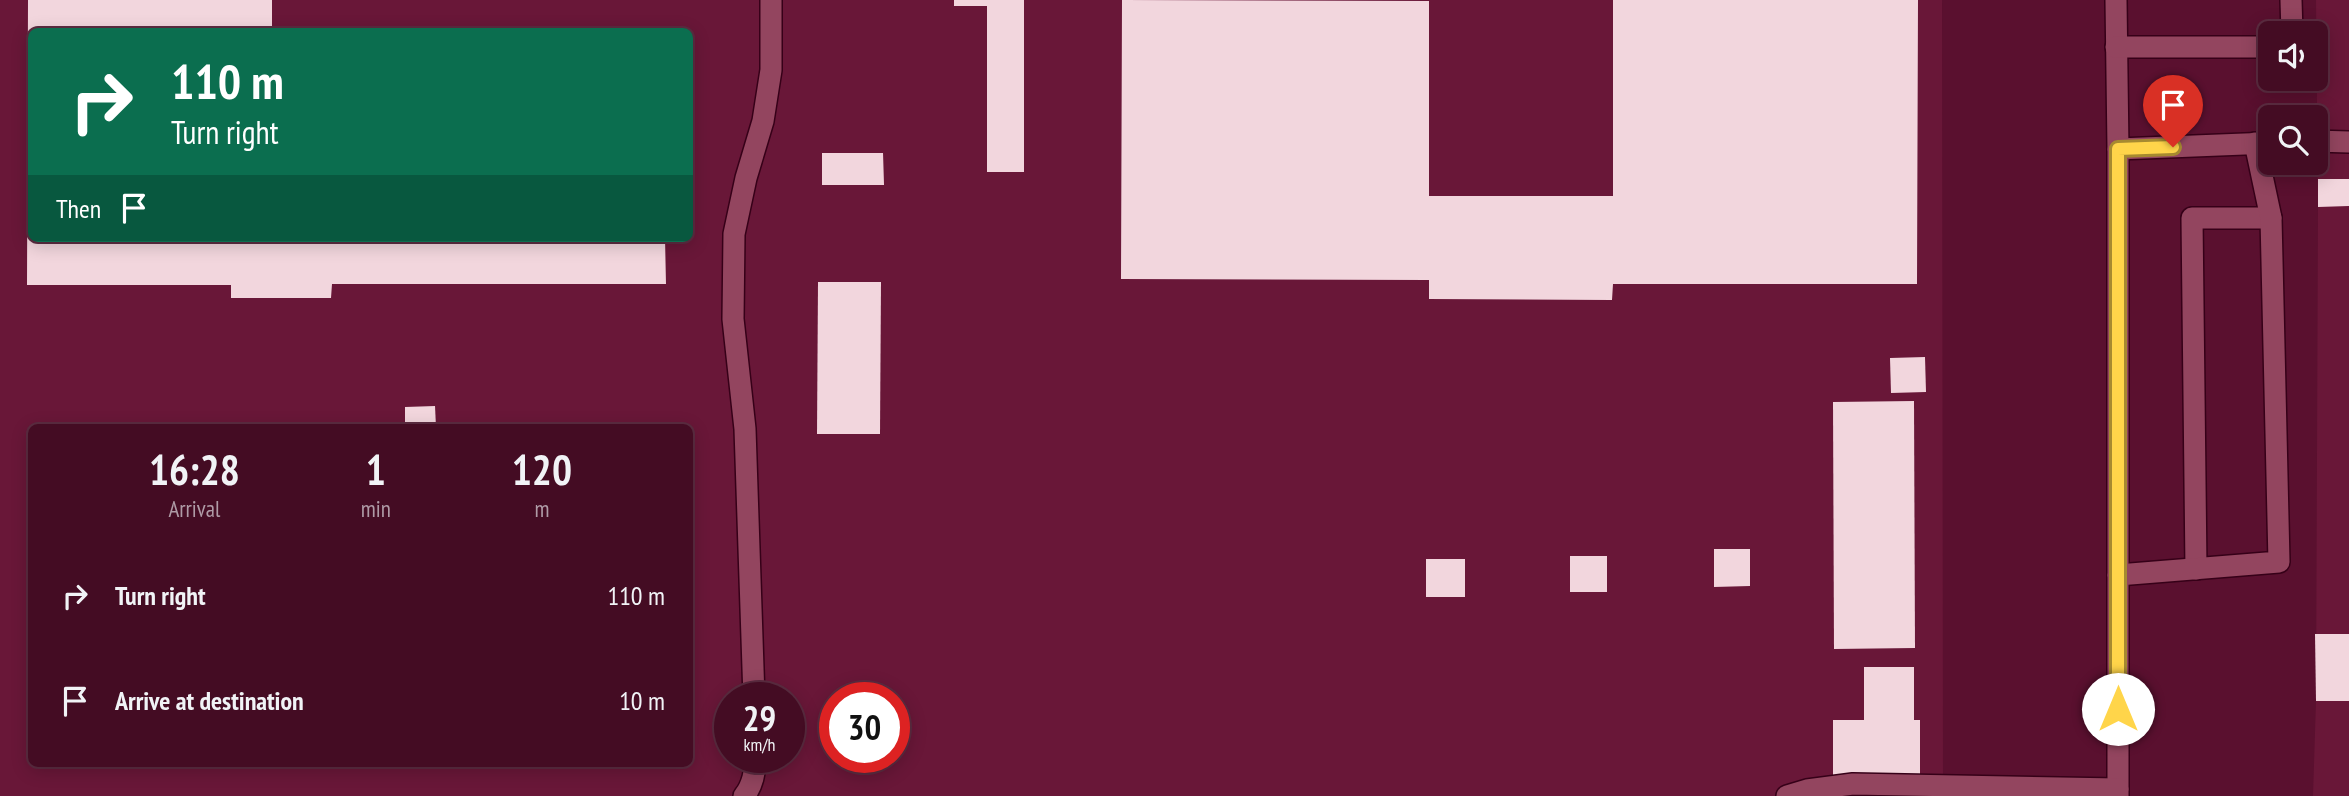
<!DOCTYPE html>
<style>
:root{--surface:#440c23;--page:#4b152b;--text:#f1f3f6;--muted:#af9ba6;--line:#5c2c41}
body{margin:0;font-family:"PT Sans Narrow",sans-serif;background:var(--page);color:var(--text);height:100vh;display:flex;flex-direction:column;font-size:26px;white-space:nowrap}
*{box-sizing:border-box;margin:0}
p{font-size:23px;color:var(--muted)}
.icon{flex:none;width:38px;height:38px;fill:none;stroke:currentColor;stroke-width:2;stroke-linecap:round;stroke-linejoin:round}
.map{position:relative;flex:1;overflow:hidden}
.panel{position:absolute;left:28px;top:424px;width:665px;height:343px;display:flex;flex-direction:column;background:var(--surface);border-radius:10px;box-shadow:0 4px 18px #0003,0 0 0 2px var(--line)}
.panel>*{flex:none}
.hud{position:absolute;left:28px;top:28px;width:665px;height:214px;border-radius:10px;box-shadow:0 4px 18px #0003,0 0 0 2px var(--line);background:#0b6e4f;color:#fff;overflow:hidden}
.buttons{position:absolute;left:2258px;top:21px;display:grid;gap:14px}
.buttons a{display:grid;place-items:center;width:70px;height:70px;border-radius:10px;background:var(--surface);box-shadow:0 4px 18px #0003,0 0 0 2px var(--line);font-size:35px}
.speed{position:absolute;left:714px;top:682px;display:flex;gap:14px;font-size:35px;font-weight:700;text-align:center}
.speed>*{display:grid;place-content:center;width:91px;height:91px;border-radius:50%;background:var(--surface);box-shadow:0 4px 18px #0003,0 0 0 2px var(--line);line-height:1}
.speed small{font-size:18px;font-weight:400}
.speed .limit{border:10px solid #d22;background:#fff;color:#111}
.pin{position:absolute;display:grid;place-items:center;width:60px;height:60px;color:#fff;margin:-72px -30px;border-radius:50% 50% 50% 0;rotate:-45deg;box-shadow:0 0 7px #0007}
.pin .icon{rotate:45deg}
.me{position:absolute;width:77px;margin:-38px;rotate:0deg;stroke-linejoin:round;filter:drop-shadow(0 0 5px #0008)}
.turn{display:flex;align-items:center;gap:24px;height:147px;padding:0 28px;font-size:32px}
.turn .icon{width:91px;height:91px;stroke-width:2.5}
.turn b{display:block;font-size:49px;line-height:60px}
.then{display:flex;align-items:center;height:66px;padding:0 28px;background:#0003;gap:14px;font-size:26px}
.eta{display:flex;justify-content:space-evenly;align-items:center;height:119px;text-align:center}
.eta b{font-size:42px;font-weight:800;line-height:49px}
ul{padding:0;list-style:none}
li{display:flex;align-items:center;gap:21px;height:105px;padding:0 28px}
li div{flex:1}
li b{display:block;font-size:26px}
li em{font-style:normal}
.map>svg:first-child{display:block}
</style>
<div class="map">
<svg width="2349" height="796" viewBox="0 0 2349 796">
<rect width="100%" height="100%" fill="#5a102f"/>
<g fill="#691738" fill-rule="evenodd">
<path d="M 0,0 L 1942,0 L 1943,796 L 0,796 ZM 32,32 L 690,32 L 690,238 L 32,238 ZM 32,427 L 690,427 L 690,763 L 32,763 ZM 730,698 L 789,698 L 789,758 L 730,758 ZM 835,698 L 894,698 L 894,758 L 835,758 Z"/>
<path d="M 2316,0 L 2349,0 L 2349,796 L 2313,796 L 2316,701 L 2318,207 Z"/>
</g>
<g fill="#f2d6dd">
<path d="M 28,0 L 272,0 L 272,32 L 32,32 L 32,238 L 665,238 L 666,284 L 332,284 L 331,298 L 231,298 L 231,285 L 27,285 Z"/>
<path d="M 954,0 L 1024,0 L 1024,172 L 987,172 L 987,6 L 954,6 Z"/>
<path d="M 1122,0 L 1429,1 L 1429,196 L 1613,196 L 1613,0 L 1918,0 L 1917,284 L 1613,284 L 1612,300 L 1429,299 L 1429,280 L 1121,279 Z"/>
<path d="M 822,153 L 883,153 L 884,185 L 822,185 Z"/>
<path d="M 2318,179 L 2349,179 L 2349,206 L 2318,207 Z"/>
<path d="M 818,282 L 881,282 L 880,434 L 817,434 Z"/>
<path d="M 1925,357 L 1926,392 L 1891,393 L 1890,358 Z"/>
<path d="M 1914,401 L 1915,648 L 1834,649 L 1833,402 Z"/>
<path d="M 435,406 L 436,427 L 405,427 L 405,407 Z"/>
<path d="M 1714,549 L 1750,549 L 1750,586 L 1714,587 Z"/>
<rect x="1570" y="556" width="37" height="36"/>
<rect x="1426" y="559" width="39" height="38"/>
<path d="M 2315,634 L 2349,634 L 2349,701 L 2316,701 Z"/>
<path d="M 1864,667 L 1914,667 L 1914,720 L 1920,720 L 1920,796 L 1833,796 L 1833,720 L 1864,720 Z"/>
</g>
<g fill="none" stroke-linecap="round" stroke-linejoin="round">
<g stroke="#360018" stroke-width="24">
<g id="minor">
<path d="M 2116,0 L 2118,149 L 2118,796"/>
<path d="M 2291,0 L 2292,33"/>
<path d="M 2116,47 L 2270,47"/>
<path d="M 2315,141 L 2349,142"/>
<path d="M 2118,149 L 2270,143"/>
<path d="M 2196,569 L 2192,218 L 2271,218"/>
<path d="M 2118,575 L 2279,562 L 2271,218 L 2255,143"/>
<path d="M 754,698 L 745,429 L 733,319 L 734,234 L 746,178 L 763,121 L 771,70 L 771,0"/>
<path d="M 744,796 C 752,787 756,770 755,758"/>
<path d="M 1787,796 L 1807,790 L 1853,784 L 2118,789"/>
</g>
</g>
<use href="#minor" stroke="#93455f" stroke-width="21"/>
</g>
<g fill="none" stroke-linecap="round" stroke-linejoin="round">
<g stroke="#a68a30" stroke-width="18">
<path id="route" d="M 2118,709 L 2118,149 L 2173,147"/>
</g>
<use href="#route" stroke="#ffd54a" stroke-width="12"/>
</g>
</svg>
<div class="buttons">
<a><svg class="icon" aria-label="sound" viewBox="0 0 24 24"><path d="M4 9h4l5-4v14l-5-4H4zM17 9q2 3 0 6"/></svg></a>
<a><svg class="icon" aria-label="search" viewBox="0 0 24 24"><circle cx="10" cy="10" r="6"/><path d="M15 15l6 6"/></svg></a>
</div>
<div class="speed"><div>29<small>km/h</small></div><div class="limit">30</div></div>
<div class="pin" style="left:2173px;top:147px;background:#d93025"><svg class="icon" aria-label="arrive" viewBox="0 0 24 24"><path d="M6 21V4h12l-3 4 3 4H6"/></svg></div>
<svg class="me" style="left:2118px;top:709px" viewBox="-20 -20 40 40"><circle r="19" fill="#fff"/><path d="M0-13L10 11 0 6-10 11z" fill="#ffd54a"/></svg>
<div class="hud">
<div class="turn"><svg class="icon" aria-label="right" viewBox="0 0 24 24"><path d="M7 20v-9h11M14 6l5 5-5 5"/></svg><div><b>110 m</b>Turn right</div></div>
<div class="then">Then<svg class="icon" aria-label="arrive" viewBox="0 0 24 24"><path d="M6 21V4h12l-3 4 3 4H6"/></svg></div>
</div>
<section class="panel">
<div class="eta">
<div><b>16:28</b><p>Arrival</p></div>
<div><b>1</b><p>min</p></div>
<div><b>120</b><p>m</p></div>
</div>
<ul>
<li><svg class="icon" aria-label="right" viewBox="0 0 24 24"><path d="M7 20v-9h11M14 6l5 5-5 5"/></svg><div><b>Turn right</b></div><em>110 m</em></li>
<li><svg class="icon" aria-label="arrive" viewBox="0 0 24 24"><path d="M6 21V4h12l-3 4 3 4H6"/></svg><div><b>Arrive at destination</b></div><em>10 m</em></li>
</ul>
</section>
</div>
